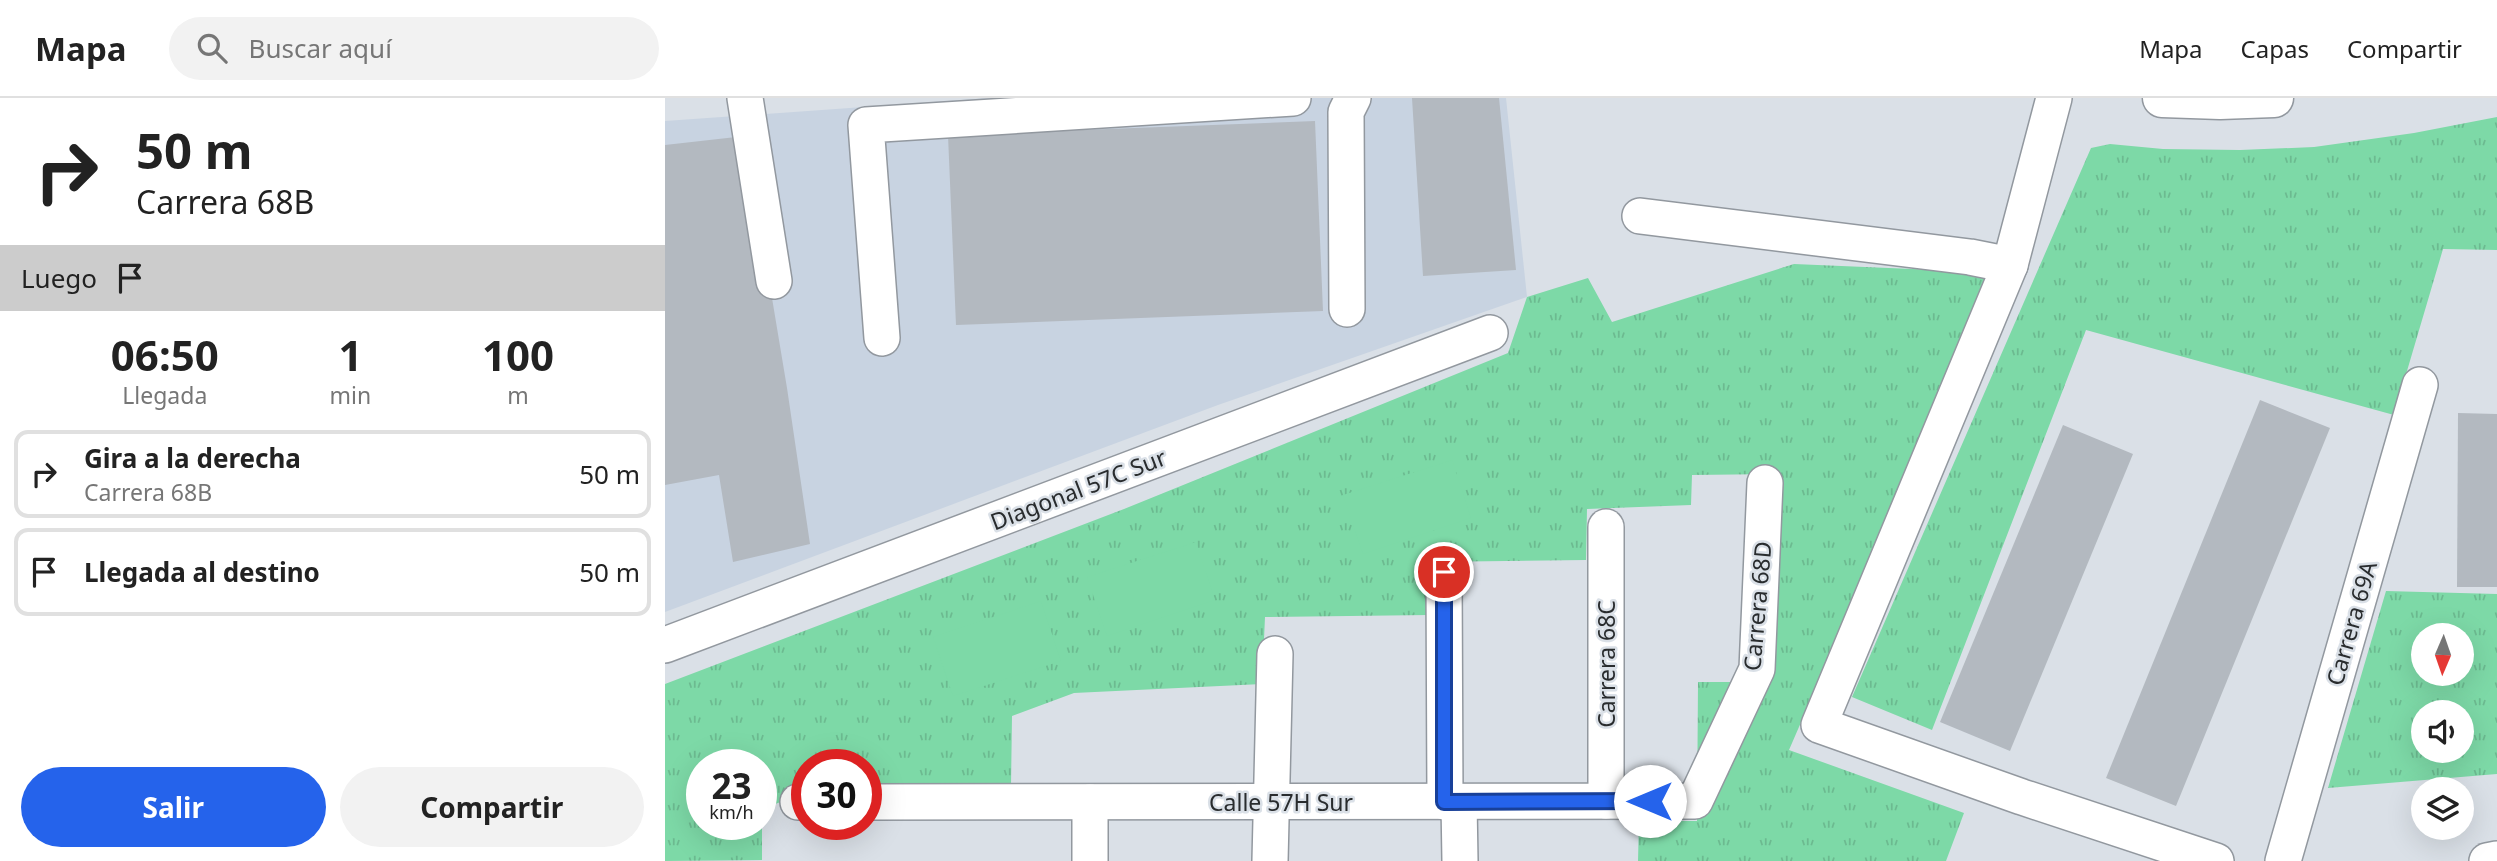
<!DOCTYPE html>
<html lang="es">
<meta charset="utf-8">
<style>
:root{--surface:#fff;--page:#f2f2f2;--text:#222;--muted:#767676;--line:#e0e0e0;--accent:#2563eb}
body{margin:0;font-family:"Noto Sans",sans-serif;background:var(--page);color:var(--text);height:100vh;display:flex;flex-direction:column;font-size:26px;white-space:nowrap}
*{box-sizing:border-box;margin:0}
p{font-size:23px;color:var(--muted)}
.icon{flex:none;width:38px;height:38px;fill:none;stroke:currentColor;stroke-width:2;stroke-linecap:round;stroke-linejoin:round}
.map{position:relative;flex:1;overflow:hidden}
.sheet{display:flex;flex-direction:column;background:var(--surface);width:665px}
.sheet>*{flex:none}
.banner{background:#fff;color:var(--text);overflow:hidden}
.needle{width:46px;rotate:182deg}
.fabs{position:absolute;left:1746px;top:525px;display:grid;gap:14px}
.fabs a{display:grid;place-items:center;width:63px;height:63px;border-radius:50%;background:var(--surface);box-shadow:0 7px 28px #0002;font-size:35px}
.speed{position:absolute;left:21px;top:651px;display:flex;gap:14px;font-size:35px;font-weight:700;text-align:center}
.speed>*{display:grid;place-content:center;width:91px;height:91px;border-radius:50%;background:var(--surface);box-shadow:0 7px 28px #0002;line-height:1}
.speed small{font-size:18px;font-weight:400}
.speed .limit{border:10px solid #d22;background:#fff;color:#111}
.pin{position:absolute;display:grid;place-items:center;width:60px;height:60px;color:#fff;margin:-30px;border:4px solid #fff;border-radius:50%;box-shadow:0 2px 7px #0007}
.me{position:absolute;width:77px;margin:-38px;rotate:270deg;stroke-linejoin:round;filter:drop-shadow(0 0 5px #0008)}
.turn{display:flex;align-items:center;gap:24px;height:147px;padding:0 21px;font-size:32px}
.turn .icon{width:91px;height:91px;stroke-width:2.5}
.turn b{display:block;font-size:49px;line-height:60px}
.then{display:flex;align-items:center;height:66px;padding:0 21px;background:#0003;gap:14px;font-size:26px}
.eta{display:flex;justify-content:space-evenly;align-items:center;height:119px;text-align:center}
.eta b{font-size:42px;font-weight:700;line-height:49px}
.action{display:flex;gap:14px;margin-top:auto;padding:14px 21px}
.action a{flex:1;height:80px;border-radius:42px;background:var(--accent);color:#fff;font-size:28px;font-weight:700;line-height:80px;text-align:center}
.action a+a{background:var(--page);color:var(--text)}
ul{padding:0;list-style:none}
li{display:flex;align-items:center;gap:21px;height:88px;margin:0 14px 10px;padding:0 7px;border:4px solid var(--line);border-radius:14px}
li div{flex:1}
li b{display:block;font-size:26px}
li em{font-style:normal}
header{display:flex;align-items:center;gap:42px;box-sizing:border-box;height:98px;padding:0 35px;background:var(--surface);border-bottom:2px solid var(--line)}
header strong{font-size:33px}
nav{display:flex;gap:38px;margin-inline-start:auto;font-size:24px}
.search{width:490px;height:63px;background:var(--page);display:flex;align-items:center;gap:18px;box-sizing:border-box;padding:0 24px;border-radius:38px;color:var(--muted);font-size:26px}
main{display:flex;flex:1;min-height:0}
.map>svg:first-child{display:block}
</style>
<header>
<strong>Mapa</strong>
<div class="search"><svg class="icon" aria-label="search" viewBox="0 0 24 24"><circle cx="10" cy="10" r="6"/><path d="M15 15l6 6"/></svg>Buscar aquí</div>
<nav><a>Mapa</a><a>Capas</a><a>Compartir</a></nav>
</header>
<main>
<section class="sheet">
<div class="banner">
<div class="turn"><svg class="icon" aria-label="right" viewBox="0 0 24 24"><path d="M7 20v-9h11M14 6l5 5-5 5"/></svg><div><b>50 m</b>Carrera 68B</div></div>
<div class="then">Luego<svg class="icon" aria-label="arrive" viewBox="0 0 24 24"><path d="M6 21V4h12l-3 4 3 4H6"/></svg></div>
</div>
<div class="eta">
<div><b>06:50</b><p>Llegada</p></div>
<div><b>1</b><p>min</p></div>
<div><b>100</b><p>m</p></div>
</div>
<ul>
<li><svg class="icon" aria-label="right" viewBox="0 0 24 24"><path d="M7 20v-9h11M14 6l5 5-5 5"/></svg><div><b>Gira a la derecha</b><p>Carrera 68B</p></div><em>50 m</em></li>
<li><svg class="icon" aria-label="arrive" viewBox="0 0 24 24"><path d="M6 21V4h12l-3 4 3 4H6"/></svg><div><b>Llegada al destino</b></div><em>50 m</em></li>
</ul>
<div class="action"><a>Salir</a><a>Compartir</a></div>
</section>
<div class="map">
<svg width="1832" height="763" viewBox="0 0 1832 763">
<defs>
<pattern id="grass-tufts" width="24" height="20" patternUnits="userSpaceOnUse" patternTransform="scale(1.75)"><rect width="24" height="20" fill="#7dd9a7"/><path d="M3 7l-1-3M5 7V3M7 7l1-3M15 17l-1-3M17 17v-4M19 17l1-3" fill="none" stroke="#6cba90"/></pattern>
</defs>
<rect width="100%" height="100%" fill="#dae0e7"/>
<path fill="#c8d3e1" d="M 325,0 L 841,0 L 862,199 L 553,307 L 0,514 L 0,23 Z"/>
<g fill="url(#grass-tufts)" fill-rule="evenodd">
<path d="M 1832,19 L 1832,152 L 1778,151 L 1729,317 L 1421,232 L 1267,632 L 1187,599 L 1426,50 L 1445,46 L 1498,51 L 1575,52 L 1649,49 L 1749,35 Z"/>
<path d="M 1129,166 L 1271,172 L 1329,179 L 1124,652 L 1299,715 L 1281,763 L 973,763 L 974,723 L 1032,723 L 1033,584 L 1098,584 L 1112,376 L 1027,377 L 1026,407 L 922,411 L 921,462 L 763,464 L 764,517 L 600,519 L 597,586 L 409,595 L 347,618 L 346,688 L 201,690 L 201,667 L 142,667 L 142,694 L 97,711 L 97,762 L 0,763 L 0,586 L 459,411 L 843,255 L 862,199 L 923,180 L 947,224 ZM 37,667 L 96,667 L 96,726 L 37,726 Z"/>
<path d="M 1721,493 L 1832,496 L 1832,676 L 1663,690 ZM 1759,537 L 1797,537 L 1797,576 L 1759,576 ZM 1759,614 L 1797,614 L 1797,653 L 1759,653 Z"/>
</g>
<g fill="#7dd9a7">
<path d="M 787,362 L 806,420 L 698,456 L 678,397 Z"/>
<path d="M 531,444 L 550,502 L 442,538 L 422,479 Z"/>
<path d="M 376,503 L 396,563 L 288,598 L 268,539 Z"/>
</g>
<g fill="#b3b9c0">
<path d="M 747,0 L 834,0 L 851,172 L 758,178 Z"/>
<path d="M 650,23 L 658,213 L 291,227 L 283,37 Z"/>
<path d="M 80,38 L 122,290 L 145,446 L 68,464 L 54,377 L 0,387 L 0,47 Z"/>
<path d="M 1595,302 L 1665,330 L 1511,708 L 1441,680 Z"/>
<path d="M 1793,315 L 1832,316 L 1832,489 L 1792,489 Z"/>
<path d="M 1398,327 L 1468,356 L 1345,653 L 1275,624 Z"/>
</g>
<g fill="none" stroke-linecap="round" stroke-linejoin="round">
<g stroke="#92989f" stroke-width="38">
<g id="minor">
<path d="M 80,0 L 109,183"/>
<path d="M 1389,0 L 1345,167 L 1154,627 L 1357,699 L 1551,763"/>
<path d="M 975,118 L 1305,159 L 1345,167"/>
<path d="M 682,211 L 681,14 L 688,0"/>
<path d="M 217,240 L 201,27 L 628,0"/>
<path d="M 779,474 L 780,704"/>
<path d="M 0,547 L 825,235"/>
<path d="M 941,703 L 941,429"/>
<path d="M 133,704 L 142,704"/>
<path d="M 201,704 L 1030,703 L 1092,571 L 1100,385"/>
<path d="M 794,704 L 795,763"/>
<path d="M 425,763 L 425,704"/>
<path d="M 605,763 L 610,556"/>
<path d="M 1618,763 L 1755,287"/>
<path d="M 1822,763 L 1832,761"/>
</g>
</g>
<g stroke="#92989f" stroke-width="41">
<path id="highway" d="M 1497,0 L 1555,2 L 1609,0"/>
</g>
<use href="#minor" stroke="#fff" stroke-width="35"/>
<use href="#highway" stroke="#fff" stroke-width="38"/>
</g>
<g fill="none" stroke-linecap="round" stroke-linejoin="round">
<g stroke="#184099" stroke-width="18">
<path id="route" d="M 779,474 L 779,704 L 985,703"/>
</g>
<use href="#route" stroke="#2563eb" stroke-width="12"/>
</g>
<g text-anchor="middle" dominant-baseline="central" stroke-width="5" stroke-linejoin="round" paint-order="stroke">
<g font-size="23" fill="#292c2e" stroke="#dae0e7">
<text transform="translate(413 391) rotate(-21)">Diagonal 57C Sur</text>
<text transform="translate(1092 508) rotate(-85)">Carrera 68D</text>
<text transform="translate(1686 525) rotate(-74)">Carrera 69A</text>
<text transform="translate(941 566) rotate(-90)">Carrera 68C</text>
<text x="616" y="704">Calle 57H Sur</text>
</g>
</g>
</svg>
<div class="fabs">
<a><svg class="needle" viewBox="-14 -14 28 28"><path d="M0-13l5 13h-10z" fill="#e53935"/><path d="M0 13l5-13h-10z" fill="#767676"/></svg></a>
<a><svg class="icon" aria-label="sound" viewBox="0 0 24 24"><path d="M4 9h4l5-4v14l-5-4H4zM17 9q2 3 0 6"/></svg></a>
<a><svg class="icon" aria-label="layers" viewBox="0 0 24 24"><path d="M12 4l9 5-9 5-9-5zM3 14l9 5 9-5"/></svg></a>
</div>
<div class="speed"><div>23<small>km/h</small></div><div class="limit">30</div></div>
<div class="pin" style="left:779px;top:474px;background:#d93025"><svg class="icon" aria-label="arrive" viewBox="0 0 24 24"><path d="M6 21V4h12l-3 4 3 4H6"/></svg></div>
<svg class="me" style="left:985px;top:703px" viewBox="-20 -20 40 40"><circle r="19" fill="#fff"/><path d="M0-13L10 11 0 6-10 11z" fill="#2563eb"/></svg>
</div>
</main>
